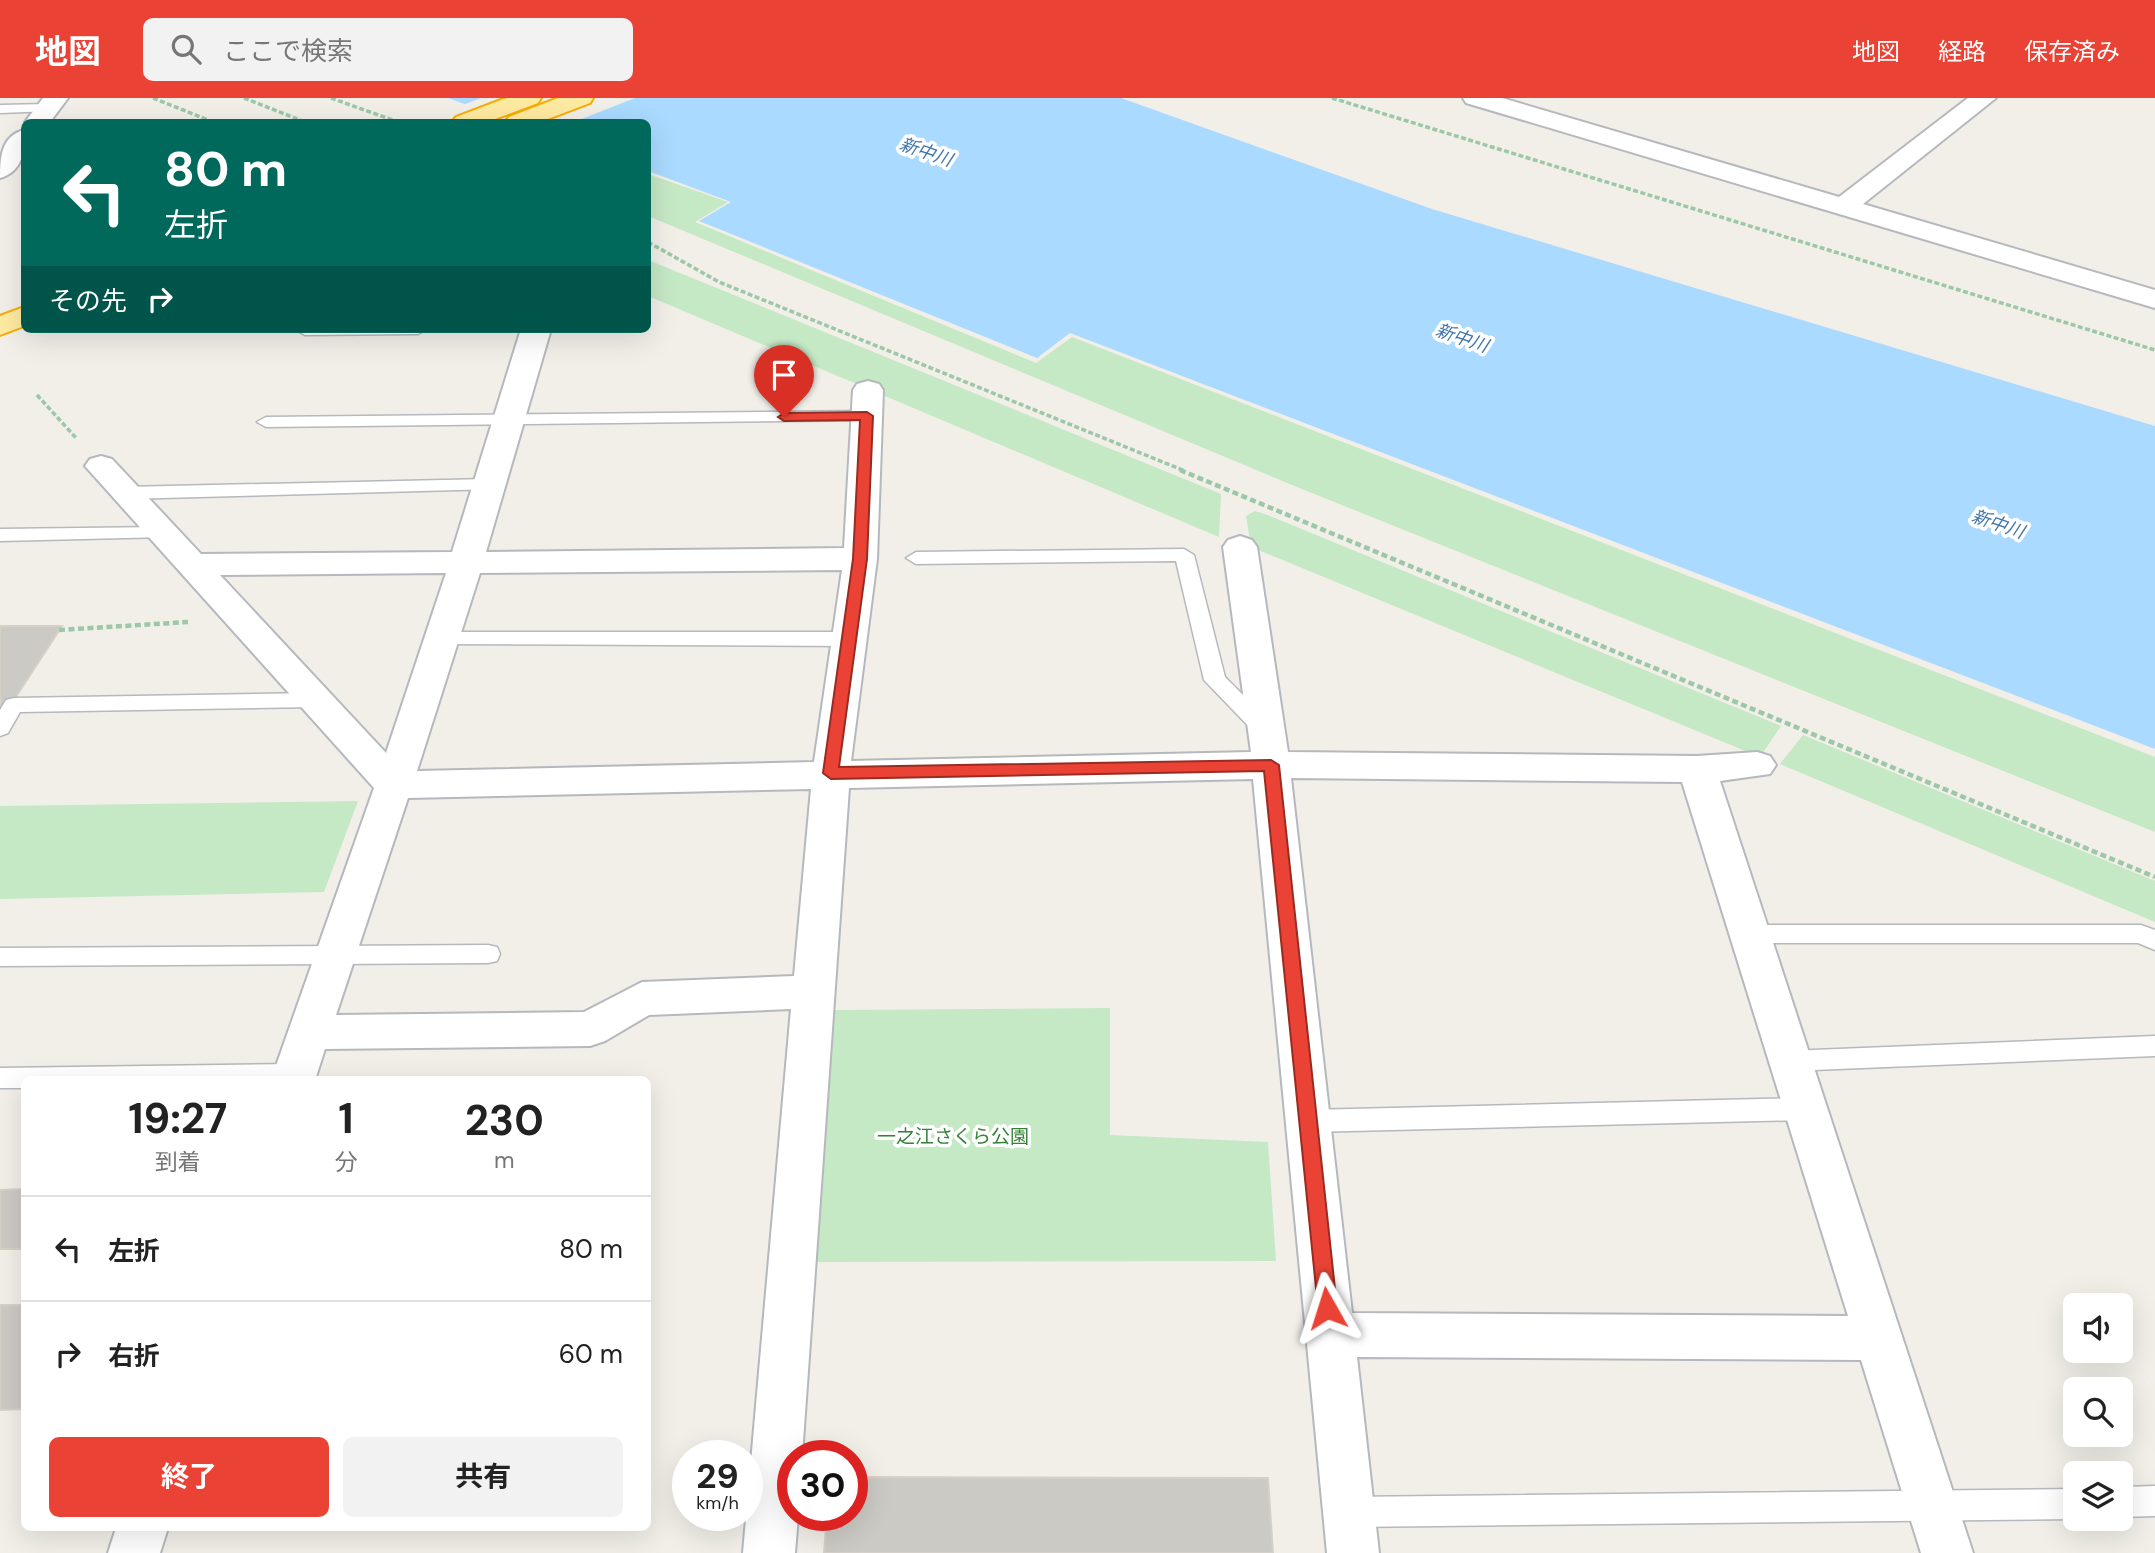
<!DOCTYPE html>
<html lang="ja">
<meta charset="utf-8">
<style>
:root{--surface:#fff;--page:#f2f2f2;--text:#222;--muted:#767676;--line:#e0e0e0;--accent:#ea4335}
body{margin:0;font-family:"DM Sans","Noto Sans JP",sans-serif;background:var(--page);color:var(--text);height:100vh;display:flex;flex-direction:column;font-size:26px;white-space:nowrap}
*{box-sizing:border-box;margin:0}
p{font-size:23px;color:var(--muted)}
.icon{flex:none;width:38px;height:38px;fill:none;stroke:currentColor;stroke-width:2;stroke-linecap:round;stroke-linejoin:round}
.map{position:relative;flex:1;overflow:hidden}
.side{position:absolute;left:21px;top:978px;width:630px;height:455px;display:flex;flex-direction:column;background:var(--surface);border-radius:10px;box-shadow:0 7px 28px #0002}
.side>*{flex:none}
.guide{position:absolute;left:21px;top:21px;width:630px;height:214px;border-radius:10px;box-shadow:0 7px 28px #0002;background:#00695c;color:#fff;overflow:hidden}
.tools{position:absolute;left:2063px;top:1195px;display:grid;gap:14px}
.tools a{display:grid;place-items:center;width:70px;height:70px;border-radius:10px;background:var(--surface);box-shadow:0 7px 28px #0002;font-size:35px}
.speed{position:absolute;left:672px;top:1342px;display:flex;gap:14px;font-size:35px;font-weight:700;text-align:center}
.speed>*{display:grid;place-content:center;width:91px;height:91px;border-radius:50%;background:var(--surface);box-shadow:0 7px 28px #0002;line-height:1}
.speed small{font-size:18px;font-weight:400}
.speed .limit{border:10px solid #d22;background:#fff;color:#111}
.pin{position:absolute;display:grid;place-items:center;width:60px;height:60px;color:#fff;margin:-72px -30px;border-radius:50% 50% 50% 0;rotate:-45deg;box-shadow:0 0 7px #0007}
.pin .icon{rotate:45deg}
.me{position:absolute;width:77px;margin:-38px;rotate:354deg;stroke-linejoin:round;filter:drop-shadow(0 0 5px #0008)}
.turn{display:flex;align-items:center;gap:24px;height:147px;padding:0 28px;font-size:32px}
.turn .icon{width:91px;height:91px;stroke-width:2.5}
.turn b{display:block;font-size:49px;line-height:60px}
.then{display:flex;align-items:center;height:66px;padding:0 28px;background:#0003;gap:14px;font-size:26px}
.eta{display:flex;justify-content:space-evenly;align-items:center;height:119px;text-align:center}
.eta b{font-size:42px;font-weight:700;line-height:49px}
.primary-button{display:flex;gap:14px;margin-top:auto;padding:14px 28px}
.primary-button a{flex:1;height:80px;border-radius:10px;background:var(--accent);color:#fff;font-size:28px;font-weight:700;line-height:80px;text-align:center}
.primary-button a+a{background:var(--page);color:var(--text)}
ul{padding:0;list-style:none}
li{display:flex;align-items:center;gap:21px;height:105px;padding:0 28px;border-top:2px solid var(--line)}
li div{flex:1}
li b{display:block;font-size:26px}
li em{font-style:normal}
header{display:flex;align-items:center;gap:42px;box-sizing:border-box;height:98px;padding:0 35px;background:var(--accent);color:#fff}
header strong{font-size:33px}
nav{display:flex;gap:38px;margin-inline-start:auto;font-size:24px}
.search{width:490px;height:63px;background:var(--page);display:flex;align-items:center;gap:18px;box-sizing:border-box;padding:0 24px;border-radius:10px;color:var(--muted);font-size:26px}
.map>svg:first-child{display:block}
</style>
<header>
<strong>地図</strong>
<div class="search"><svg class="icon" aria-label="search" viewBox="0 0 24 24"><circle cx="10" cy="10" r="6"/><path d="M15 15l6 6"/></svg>ここで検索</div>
<nav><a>地図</a><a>経路</a><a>保存済み</a></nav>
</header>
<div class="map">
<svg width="2155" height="1455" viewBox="0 0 2155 1455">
<rect width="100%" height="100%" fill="#f1efe8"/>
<g fill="#c5e8c5">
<path d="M 648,76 L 728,104 L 695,124 L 1036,265 L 1072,239 L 2155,659 L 2155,734 L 1297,389 L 648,118 Z"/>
<path d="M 648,162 L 1221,396 L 1219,439 L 648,198 Z"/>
<path d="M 1255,413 L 1265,416 L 1781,628 L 1760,659 L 1251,449 L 1246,418 Z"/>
<path d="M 1803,637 L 2155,783 L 2155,824 L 1780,666 Z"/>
<path d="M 358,703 L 324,794 L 0,801 L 0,708 Z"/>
<path d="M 1110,910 L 1110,1037 L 1268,1044 L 1276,1163 L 816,1164 L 835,912 Z"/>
</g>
<path fill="#aadaff" d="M 448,0 L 1121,0 L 1432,111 L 2155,328 L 2155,651 L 1070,235 L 1037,260 L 699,123 L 731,104 L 648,73 L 648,24 L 515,24 Z"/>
<path fill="#f1efe8" d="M 481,0 L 635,0 L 574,24 L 504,24 L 460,8 Z"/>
<g fill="#cccac5" stroke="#d6d1c6" stroke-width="2">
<path d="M 0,528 L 62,528 L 10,608 L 0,608 Z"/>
<path d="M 24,1091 L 24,1151 L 0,1151 L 0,1092 Z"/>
<path d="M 0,1207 L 24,1207 L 24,1311 L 0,1312 Z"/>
<path d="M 852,1379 L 1268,1380 L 1273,1455 L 824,1455 L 827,1418 L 852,1418 Z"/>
</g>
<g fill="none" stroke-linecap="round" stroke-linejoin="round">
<g stroke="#b5b8bc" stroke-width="3">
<g id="service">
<path d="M 48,6 L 55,10 L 53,13 L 0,15 L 0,7 Z"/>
<path d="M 427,231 L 418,236 L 305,237 L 296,232 Z"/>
<path d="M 867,313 L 876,318 L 873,322 L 266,329 L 257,324 L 266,319 Z"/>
<path d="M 489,381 L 499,387 L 496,391 L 125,401 L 115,395 L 125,389 Z"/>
<path d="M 161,429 L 171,435 L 168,439 L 0,443 L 0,431 Z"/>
<path d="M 1184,451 L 1194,457 L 1225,579 L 1274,628 L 1277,633 L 1274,638 L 1258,638 L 1204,582 L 1176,463 L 916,466 L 906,460 L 916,454 Z"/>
<path d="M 443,534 L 850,534 L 860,541 L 850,548 L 436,546 L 433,541 L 436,536 Z"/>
<path d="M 314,595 L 322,597 L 325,602 L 322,607 L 314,609 L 20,614 L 8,635 L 0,638 L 0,612 L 6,602 L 14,600 Z"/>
<path d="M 1748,827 L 2141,827 L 2155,832 L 2155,852 L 2138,845 L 1748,845 L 1740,843 L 1736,836 L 1740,829 Z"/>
<path d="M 488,847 L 497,849 L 500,856 L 497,863 L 488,865 L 0,868 L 0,850 Z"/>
<path d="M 2155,938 L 2155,958 L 1789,973 L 1780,970 L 1776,963 L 1780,956 L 1789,953 Z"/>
<path d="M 295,966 L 304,969 L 308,976 L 305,982 L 24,982 L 24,990 L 0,990 L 0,970 Z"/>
<path d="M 1804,1000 L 1813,1003 L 1817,1011 L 1813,1019 L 1804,1022 L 1309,1034 L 1300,1031 L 1296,1023 L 1300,1015 L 1309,1012 Z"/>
<path d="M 2155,1388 L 2155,1418 L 2121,1419 L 2121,1389 Z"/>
<path d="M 2076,1391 L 2076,1421 L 1349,1429 L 1338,1424 L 1334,1414 L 1338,1404 L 1349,1399 Z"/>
</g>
</g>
<g stroke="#b5b8bc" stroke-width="4">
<g id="minor">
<path d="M 43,0 L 68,0 L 50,24 L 25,24 Z"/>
<path d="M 1463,0 L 1502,0 L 1839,99 L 1968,0 L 1996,0 L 1863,106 L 2155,192 L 2155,210 L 1466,5 Z"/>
<path d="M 24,32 C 26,52 22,74 0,80 C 0,60 1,38 24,32 Z"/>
<path d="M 521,231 L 551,231 L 486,454 L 844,450 L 853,292 L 857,286 L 868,283 L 879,286 L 883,292 L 877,461 L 851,663 L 1251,654 L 1223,449 L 1228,442 L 1240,438 L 1252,442 L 1257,449 L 1288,654 L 1697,658 L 1757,654 L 1770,658 L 1776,667 L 1770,676 L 1720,683 L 1973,1455 L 1921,1455 L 1861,1262 L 1357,1259 L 1379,1455 L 1327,1455 L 1253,681 L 849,690 L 802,1358 L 793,1358 L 793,1418 L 798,1418 L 795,1455 L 743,1455 L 791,911 L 649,917 L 605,943 L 590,948 L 325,951 L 315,982 L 271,982 L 374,690 L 85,368 L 90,361 L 101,358 L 112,361 L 201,456 L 452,454 ZM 842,472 L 814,664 L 417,673 L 480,475 ZM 446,475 L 386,655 L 220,477 ZM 1291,680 L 1682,684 L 1848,1218 L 1352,1215 ZM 811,691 L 794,878 L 642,884 L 584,914 L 336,917 L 408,700 Z"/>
<path d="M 116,1430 L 168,1430 L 160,1455 L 108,1455 Z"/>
</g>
</g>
<g stroke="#f9ab00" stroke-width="4">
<g id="trunk">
<path d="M 506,0 L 541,0 L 538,5 L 487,24 L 452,24 L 456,19 Z"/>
<path d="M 558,0 L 593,0 L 590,5 L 540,24 L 505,24 L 509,19 Z"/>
<path d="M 24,209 L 24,228 L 0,237 L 0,218 Z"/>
</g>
</g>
<g stroke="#9cc7a9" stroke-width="3.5" stroke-dasharray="5 2.5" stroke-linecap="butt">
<path d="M 153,0 L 213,24"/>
<path d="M 244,0 L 305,24"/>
<path d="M 331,0 L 398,24"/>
<path d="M 1332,0 L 2155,252"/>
<path d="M 648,144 L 719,184 L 1185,373"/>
<path d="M 37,297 L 77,341"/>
</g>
<g stroke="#9cc7a9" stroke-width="4.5" stroke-dasharray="6 3.5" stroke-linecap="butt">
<path d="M 1180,372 L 2155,779"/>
<path d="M 59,532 L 188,524"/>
</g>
<use href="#service" fill="#fff" fill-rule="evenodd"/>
<use href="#minor" fill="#fff" fill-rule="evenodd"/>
<use href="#trunk" fill="#feeaa1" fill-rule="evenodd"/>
</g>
<path fill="#ea4335" stroke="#982c22" stroke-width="2" d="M 867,314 L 873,318 L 867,461 L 839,669 L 1271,662 L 1279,667 L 1337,1210 L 1334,1216 L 1327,1219 L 1320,1216 L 1318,1210 L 1264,673 L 831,681 L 823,675 L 853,461 L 860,322 L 784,323 L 778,319 L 784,315 Z"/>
<g text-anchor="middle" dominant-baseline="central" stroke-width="7" stroke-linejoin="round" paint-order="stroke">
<g font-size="18" font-style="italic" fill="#4174aa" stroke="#fff">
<text transform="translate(926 54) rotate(19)">新中川</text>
<text transform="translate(1462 240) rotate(19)">新中川</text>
<text transform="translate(1998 426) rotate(19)">新中川</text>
</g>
<g font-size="19" fill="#348238" stroke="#fff">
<text x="953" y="1038">一之江さくら公園</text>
</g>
</g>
</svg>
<div class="tools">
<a><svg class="icon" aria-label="sound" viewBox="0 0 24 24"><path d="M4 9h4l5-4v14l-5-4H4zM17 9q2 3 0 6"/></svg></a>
<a><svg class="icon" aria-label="search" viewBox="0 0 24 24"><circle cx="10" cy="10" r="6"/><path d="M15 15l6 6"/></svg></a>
<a><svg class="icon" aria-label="layers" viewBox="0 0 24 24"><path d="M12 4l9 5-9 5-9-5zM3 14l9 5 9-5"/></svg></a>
</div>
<div class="speed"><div>29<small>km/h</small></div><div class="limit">30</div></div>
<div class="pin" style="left:784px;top:319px;background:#d93025"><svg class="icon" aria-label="arrive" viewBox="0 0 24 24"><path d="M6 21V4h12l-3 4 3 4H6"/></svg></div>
<svg class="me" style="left:1327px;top:1210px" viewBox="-20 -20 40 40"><path d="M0-17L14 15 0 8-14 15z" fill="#ea4335" stroke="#fff" stroke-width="4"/></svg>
<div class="guide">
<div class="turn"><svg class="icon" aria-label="left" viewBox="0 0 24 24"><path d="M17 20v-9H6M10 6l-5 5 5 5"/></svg><div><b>80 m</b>左折</div></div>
<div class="then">その先<svg class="icon" aria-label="right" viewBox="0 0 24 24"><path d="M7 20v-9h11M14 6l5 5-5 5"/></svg></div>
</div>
<section class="side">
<div class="eta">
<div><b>19:27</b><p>到着</p></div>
<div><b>1</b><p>分</p></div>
<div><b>230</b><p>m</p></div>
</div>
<ul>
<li><svg class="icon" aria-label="left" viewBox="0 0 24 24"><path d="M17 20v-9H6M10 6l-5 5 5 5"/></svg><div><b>左折</b></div><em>80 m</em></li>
<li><svg class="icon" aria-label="right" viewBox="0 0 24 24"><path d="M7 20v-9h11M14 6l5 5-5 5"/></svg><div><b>右折</b></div><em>60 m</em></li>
</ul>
<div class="primary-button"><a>終了</a><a>共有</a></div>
</section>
</div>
